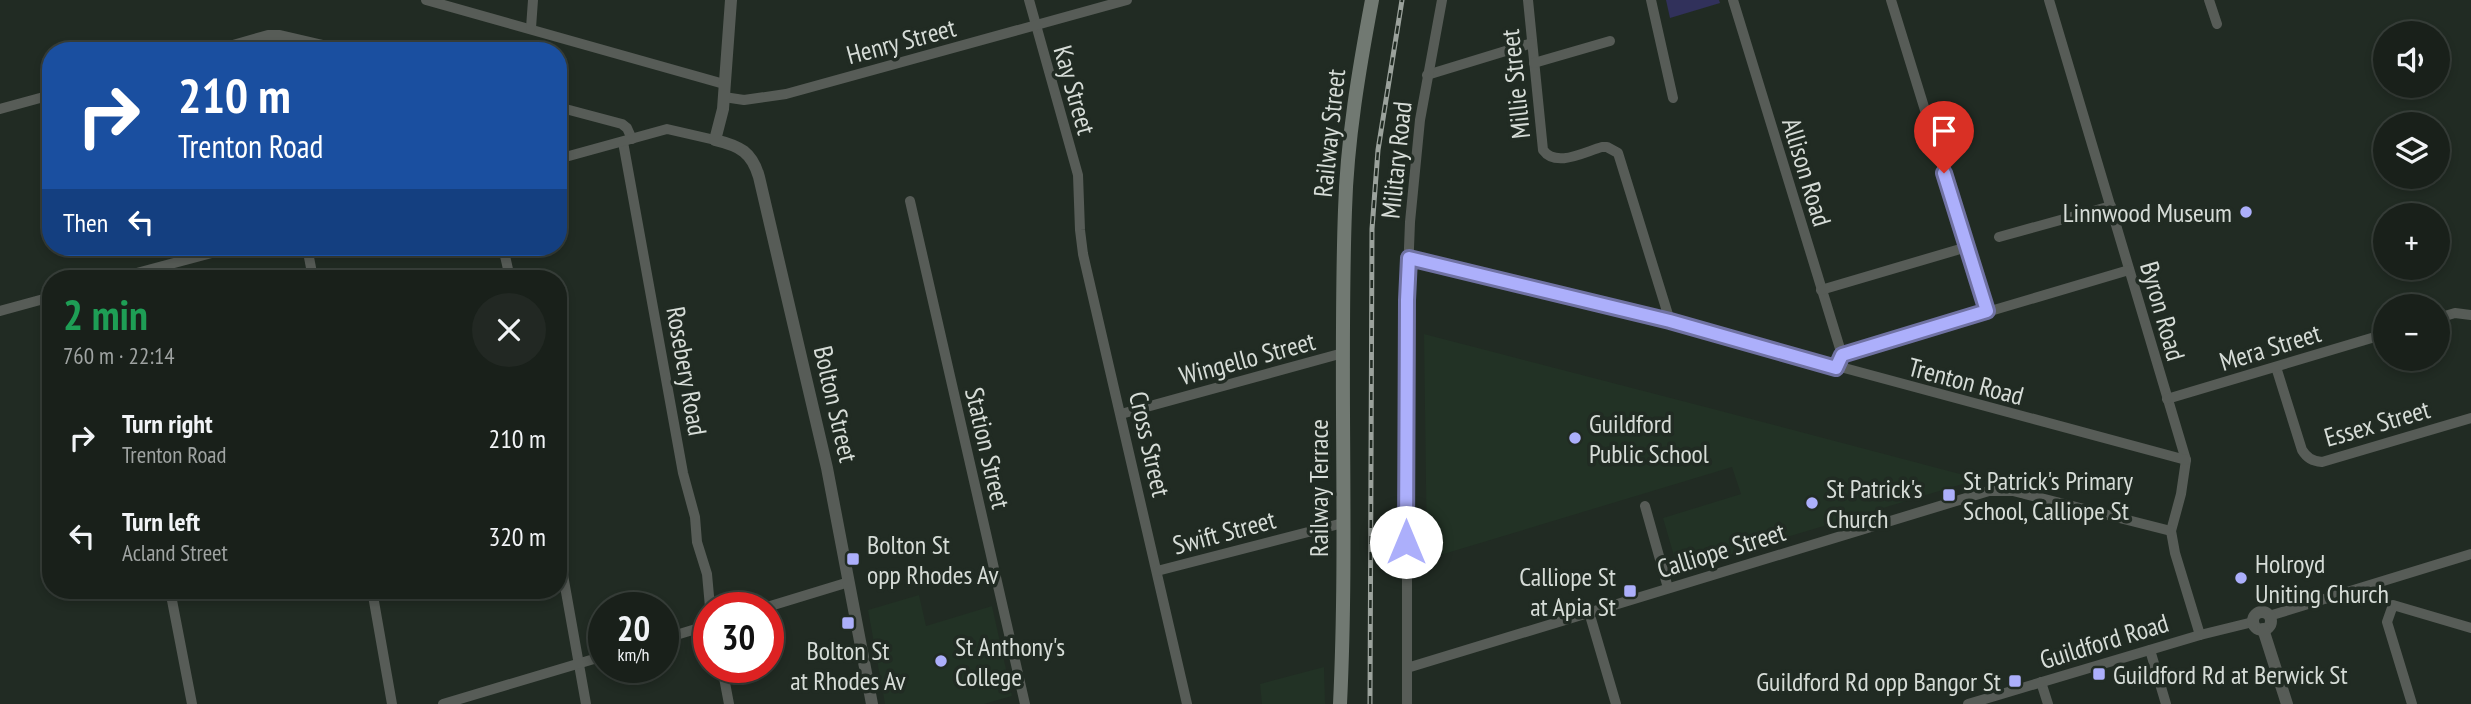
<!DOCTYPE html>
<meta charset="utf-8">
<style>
:root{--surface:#19201a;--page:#222823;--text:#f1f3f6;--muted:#9fa3a2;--line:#373e39}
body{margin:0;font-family:"PT Sans Narrow",sans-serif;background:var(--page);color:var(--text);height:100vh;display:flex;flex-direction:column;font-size:26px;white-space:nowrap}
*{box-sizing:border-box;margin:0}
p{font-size:23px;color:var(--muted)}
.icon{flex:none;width:38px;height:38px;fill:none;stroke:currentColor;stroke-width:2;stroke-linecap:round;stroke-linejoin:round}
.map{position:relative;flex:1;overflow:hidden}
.sheet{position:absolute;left:42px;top:270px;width:525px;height:329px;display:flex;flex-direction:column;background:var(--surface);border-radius:28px;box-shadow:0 4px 10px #0003,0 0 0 2px var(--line)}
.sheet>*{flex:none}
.banner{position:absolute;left:42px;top:42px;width:525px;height:214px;border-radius:28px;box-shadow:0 4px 10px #0003,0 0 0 2px var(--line);background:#1a4fa0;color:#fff;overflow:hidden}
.fabs{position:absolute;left:2373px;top:21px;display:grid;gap:14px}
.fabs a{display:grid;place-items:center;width:77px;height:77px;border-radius:50%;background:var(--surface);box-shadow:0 4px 10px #0003,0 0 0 2px var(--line);font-size:35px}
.speed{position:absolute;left:588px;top:592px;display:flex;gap:14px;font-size:35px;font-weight:700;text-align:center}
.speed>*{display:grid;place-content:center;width:91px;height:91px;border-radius:50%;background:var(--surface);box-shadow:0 4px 10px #0003,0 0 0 2px var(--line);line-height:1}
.speed small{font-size:18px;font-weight:400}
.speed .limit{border:10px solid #d22;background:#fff;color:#111}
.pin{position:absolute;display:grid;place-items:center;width:60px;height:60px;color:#fff;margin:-72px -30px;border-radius:50% 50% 50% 0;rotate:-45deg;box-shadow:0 0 7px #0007}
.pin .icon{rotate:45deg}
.me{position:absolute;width:77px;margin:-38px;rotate:0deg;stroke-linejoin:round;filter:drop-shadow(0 0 5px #0008)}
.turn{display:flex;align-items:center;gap:24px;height:147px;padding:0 21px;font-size:32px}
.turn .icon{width:91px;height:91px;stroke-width:2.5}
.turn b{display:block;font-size:49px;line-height:60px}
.then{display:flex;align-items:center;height:66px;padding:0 21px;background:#0003;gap:14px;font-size:26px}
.round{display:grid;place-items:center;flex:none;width:74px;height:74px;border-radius:37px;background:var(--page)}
.overview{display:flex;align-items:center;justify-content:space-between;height:119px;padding:0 21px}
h1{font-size:42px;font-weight:700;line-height:52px;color:#1e9e55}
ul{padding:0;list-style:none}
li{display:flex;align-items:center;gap:21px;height:98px;padding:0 21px}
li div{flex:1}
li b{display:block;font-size:26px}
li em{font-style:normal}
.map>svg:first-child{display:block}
</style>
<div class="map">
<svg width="2471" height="704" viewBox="0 0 2471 704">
<rect width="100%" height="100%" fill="#212b23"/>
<g fill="#223225">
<path d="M 1424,334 L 1717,410 L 1979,479 L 1678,570 L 1663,518 L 1741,494 L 1732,467 L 1427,559 Z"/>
<path d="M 919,595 L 926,626 L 992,606 L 1012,696 L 984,704 L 885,704 L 868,610 Z"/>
<path d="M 1324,667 L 1325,704 L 1262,704 L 1260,684 Z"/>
</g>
<path fill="#31315b" d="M 1666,0 L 1719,0 L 1720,3 L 1670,18 Z"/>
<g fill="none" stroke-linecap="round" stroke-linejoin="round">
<g stroke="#575c57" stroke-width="10">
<path d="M 426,0 L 724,84"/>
<path d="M 1029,0 L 1078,175 L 1080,230 L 1083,254 L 1187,704"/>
<path d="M 1528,0 L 1543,150 C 1556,168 1584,152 1602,147 L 1607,147 L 1618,153 L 1670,321"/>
<path d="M 1651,0 L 1673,98"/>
<path d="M 1733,0 L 1842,355"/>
<path d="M 1891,0 L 1987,311"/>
<path d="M 2049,0 L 2186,460 L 2181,494 L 2171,531 L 2175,553 L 2200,635"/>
<path d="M 2209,0 L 2217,24"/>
<path d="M 531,28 L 533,0"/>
<path d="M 212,51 L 268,35 L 280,35 L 349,51"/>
<path d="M 1534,63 L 1610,41"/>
<path d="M 1427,75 L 1532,43"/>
<path d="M 724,97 L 744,100 L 786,94 L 1127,0"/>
<path d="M 558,107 L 622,124 L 627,128 L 632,139"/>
<path d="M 0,109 L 51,95"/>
<path d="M 623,142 L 683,473 L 695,517 L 697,542 L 707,574 L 710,607"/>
<path d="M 558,159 L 667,129 L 715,140"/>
<path d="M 910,201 L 1025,704"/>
<path d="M 1999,237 L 2111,206"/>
<path d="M 307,247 L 313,278"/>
<path d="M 503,247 L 510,278"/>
<path d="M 1409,258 L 1670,321 L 2186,460"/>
<path d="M 118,278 L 234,247"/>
<path d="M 1821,290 L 1967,247"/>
<path d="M 0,311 L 51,297"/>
<path d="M 2438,318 L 2455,313 L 2471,315"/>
<path d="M 1842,355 L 2129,270"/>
<path d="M 2276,367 L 2302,450 C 2307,458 2312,461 2322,462 L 2471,418"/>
<path d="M 2167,399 L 2385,334"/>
<path d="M 1121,414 L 1343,353"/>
<path d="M 1645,506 L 1668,588"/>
<path d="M 558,547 L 586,704"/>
<path d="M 1157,571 L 1343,523"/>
<path d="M 170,590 L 192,704"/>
<path d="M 372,590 L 392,704"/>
<path d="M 767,607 L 849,582"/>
<path d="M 1589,612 L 1616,704"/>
<path d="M 2269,616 L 2471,554"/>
<path d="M 663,639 L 709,625"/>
<path d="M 2150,650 L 2166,704"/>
<path d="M 722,667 L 729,704"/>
<path d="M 1407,668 L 1989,491 L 2013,491 L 2171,531"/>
<path d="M 2041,682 L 2048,704"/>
<path d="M 443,704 L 604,656"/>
<path d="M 1407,704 L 1407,300 L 1410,222 L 1420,120 L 1442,0"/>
<path d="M 1968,704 L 2200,635 L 2253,622"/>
<path d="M 2412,704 L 2387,622 L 2393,605 L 2471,628"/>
</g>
<g stroke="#575c57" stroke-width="12">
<path d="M 731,0 L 723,109 L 715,140 C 740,146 752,152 759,177 L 827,468 L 872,704"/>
<circle cx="2262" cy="621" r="9"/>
<path d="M 2263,629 L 2287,704"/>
</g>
<path stroke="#717972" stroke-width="14" d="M 1340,704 C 1348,540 1339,375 1345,210 C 1347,140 1359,69 1372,0"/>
<g stroke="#9ba29c" stroke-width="5">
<path id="rail" d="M 1370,704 L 1372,229 L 1378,150 L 1402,0"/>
</g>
<use href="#rail" stroke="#212b23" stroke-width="2.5" stroke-dasharray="8" stroke-linecap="butt"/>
</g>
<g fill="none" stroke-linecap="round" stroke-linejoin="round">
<g stroke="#7072a3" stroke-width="18">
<path id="route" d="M 1406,542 L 1407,300 L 1409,258 L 1670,321 L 1836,368 L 1842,355 L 1987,311 L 1944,173"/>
</g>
<use href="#route" stroke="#acaffb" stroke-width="12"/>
</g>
<g fill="#acaffb" stroke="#212b23" stroke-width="2.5">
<circle cx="2246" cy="212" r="7"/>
<circle cx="1575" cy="438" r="7"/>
<rect x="1942" y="488" width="14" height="14" rx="3.5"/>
<circle cx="1812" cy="503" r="7"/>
<rect x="846" y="552" width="14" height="14" rx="3.5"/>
<circle cx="2241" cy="578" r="7"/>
<rect x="1623" y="584" width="14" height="14" rx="3.5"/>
<rect x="841" y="616" width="14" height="14" rx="3.5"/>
<circle cx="941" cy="661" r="7"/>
<rect x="2092" y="667" width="14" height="14" rx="3.5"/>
<rect x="2008" y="674" width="14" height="14" rx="3.5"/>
</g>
<g text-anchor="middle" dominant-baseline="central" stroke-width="7" stroke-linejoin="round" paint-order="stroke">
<g font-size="26" fill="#d6dcd7" stroke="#212b23">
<text transform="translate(901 41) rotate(-15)">Henry Street</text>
<text transform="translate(1515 84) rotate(-96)">Millie Street</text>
<text transform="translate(1075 90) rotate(74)">Kay Street</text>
<text transform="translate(1329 133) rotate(-84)">Railway Street</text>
<text transform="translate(1396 160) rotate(-84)">Military Road</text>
<text transform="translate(1807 172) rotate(73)">Allison Road</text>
<text transform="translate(2163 311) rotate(74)">Byron Road</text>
<text transform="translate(2270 347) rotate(-17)">Mera Street</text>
<text transform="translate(1247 358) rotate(-15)">Wingello Street</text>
<text transform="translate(687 371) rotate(80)">Rosebery Road</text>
<text transform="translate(1966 381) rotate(15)">Trenton Road</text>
<text transform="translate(836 404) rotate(77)">Bolton Street</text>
<text transform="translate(2377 423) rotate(-16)">Essex Street</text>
<text transform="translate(1150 444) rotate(77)">Cross Street</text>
<text transform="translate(988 448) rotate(77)">Station Street</text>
<text transform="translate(1318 488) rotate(-90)">Railway Terrace</text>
<text transform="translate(1224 532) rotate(-15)">Swift Street</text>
<text transform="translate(1721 550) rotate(-17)">Calliope Street</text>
<text transform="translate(2104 641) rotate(-17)">Guildford Road</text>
</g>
<g font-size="26" fill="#d6dcd7" stroke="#212b23" text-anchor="start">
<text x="2232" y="212" text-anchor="end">Linnwood Museum</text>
<text x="1589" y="423">Guildford<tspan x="1589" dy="30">Public School</tspan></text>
<text x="1963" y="480">St Patrick's Primary<tspan x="1963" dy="30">School, Calliope St</tspan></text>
<text x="1826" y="488">St Patrick's<tspan x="1826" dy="30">Church</tspan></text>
<text x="867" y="544">Bolton St<tspan x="867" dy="30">opp Rhodes Av</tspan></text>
<text x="2255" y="563">Holroyd<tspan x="2255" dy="30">Uniting Church</tspan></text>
<text x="1616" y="576" text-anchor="end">Calliope St<tspan x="1616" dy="30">at Apia St</tspan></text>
<text x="955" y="646">St Anthony's<tspan x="955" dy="30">College</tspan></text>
<text x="848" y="650" text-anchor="middle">Bolton St<tspan x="848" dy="30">at Rhodes Av</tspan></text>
<text x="2113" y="674">Guildford Rd at Berwick St</text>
<text x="2001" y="681" text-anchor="end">Guildford Rd opp Bangor St</text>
</g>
</g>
</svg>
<div class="fabs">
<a><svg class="icon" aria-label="sound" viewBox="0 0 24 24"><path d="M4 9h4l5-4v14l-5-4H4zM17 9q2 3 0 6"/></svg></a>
<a><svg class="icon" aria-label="layers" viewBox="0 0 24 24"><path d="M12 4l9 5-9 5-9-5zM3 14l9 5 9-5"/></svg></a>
<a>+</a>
<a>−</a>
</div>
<div class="speed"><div>20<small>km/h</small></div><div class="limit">30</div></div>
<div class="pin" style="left:1944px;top:173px;background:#d93025"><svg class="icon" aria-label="arrive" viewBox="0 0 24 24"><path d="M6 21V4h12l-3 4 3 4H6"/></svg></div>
<svg class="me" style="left:1406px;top:542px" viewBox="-20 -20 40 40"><circle r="19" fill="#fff"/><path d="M0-13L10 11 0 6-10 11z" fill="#acaffb"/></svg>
<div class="banner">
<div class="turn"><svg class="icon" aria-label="right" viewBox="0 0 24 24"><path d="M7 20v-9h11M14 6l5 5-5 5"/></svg><div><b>210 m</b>Trenton Road</div></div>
<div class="then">Then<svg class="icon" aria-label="left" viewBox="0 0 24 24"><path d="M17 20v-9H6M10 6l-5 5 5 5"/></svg></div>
</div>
<section class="sheet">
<div class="overview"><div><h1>2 min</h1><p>760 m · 22:14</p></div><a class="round"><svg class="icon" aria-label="close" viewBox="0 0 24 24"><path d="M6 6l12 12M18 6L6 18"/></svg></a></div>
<ul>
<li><svg class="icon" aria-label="right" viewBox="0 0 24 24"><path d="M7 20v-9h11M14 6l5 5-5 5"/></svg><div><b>Turn right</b><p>Trenton Road</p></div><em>210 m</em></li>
<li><svg class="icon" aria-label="left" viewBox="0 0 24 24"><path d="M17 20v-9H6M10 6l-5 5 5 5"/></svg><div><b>Turn left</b><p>Acland Street</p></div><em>320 m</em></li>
</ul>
</section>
</div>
